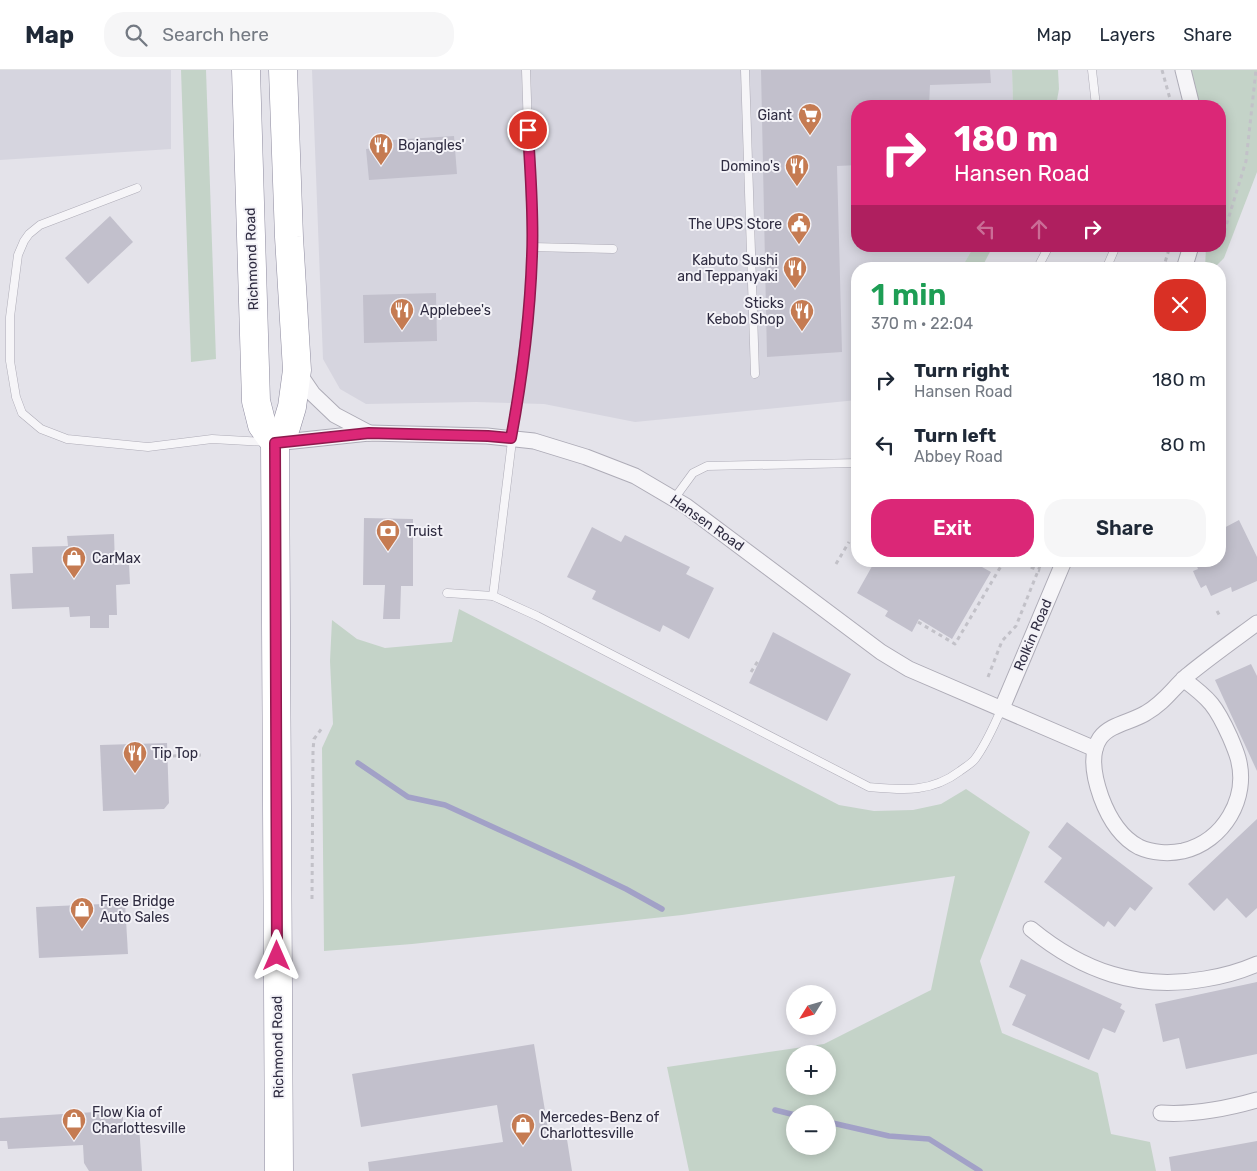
<!DOCTYPE html>
<meta charset="utf-8">
<style>
:root{--surface:#fff;--page:#f6f6f7;--text:#1f2937;--muted:#747a83;--line:#e0e1e3;--accent:#db2777}
body{margin:0;font-family:Rubik,sans-serif;background:var(--page);color:var(--text);height:100vh;display:flex;flex-direction:column;font-size:19px;white-space:nowrap}
*{box-sizing:border-box;margin:0}
p{font-size:16px;color:var(--muted)}
.icon{flex:none;width:28px;height:28px;fill:none;stroke:currentColor;stroke-width:2;stroke-linecap:round;stroke-linejoin:round}
.map{position:relative;flex:1;overflow:hidden}
.sheet{position:absolute;left:851px;top:192px;width:375px;height:305px;display:flex;flex-direction:column;background:var(--surface);border-radius:20px;box-shadow:0 2px 12px #0003}
.sheet>*{flex:none}
.banner{position:absolute;left:851px;top:30px;width:375px;height:152px;border-radius:20px;box-shadow:0 2px 12px #0003;background:#db2777;color:#fff;overflow:hidden}
.needle{width:32px;rotate:233deg}
.fabs{position:absolute;left:786px;top:915px;display:grid;gap:10px}
.fabs a{display:grid;place-items:center;width:50px;height:50px;border-radius:50%;background:var(--surface);box-shadow:0 2px 12px #0003;font-size:25px}
.pin{position:absolute;display:grid;place-items:center;width:42px;height:42px;color:#fff;margin:-21px;border:2px solid #fff;border-radius:50%;box-shadow:0 1px 5px #0007}
.me{position:absolute;width:55px;margin:-28px;rotate:0deg;stroke-linejoin:round;filter:drop-shadow(0 0 4px #0008)}
.turn{display:flex;align-items:center;gap:18px;height:105px;padding:0 20px;font-size:22px}
.turn .icon{width:65px;height:65px;stroke-width:2.5}
.turn b{display:block;font-size:35px;line-height:42px}
.lanes{display:flex;align-items:center;height:48px;padding:0 20px;background:#0003;justify-content:center;gap:25px;direction:ltr}
.lanes .off{opacity:.35}
.round{display:grid;place-items:center;flex:none;width:52px;height:52px;border-radius:20px;background:var(--page)}
.summary{display:flex;align-items:center;justify-content:space-between;height:85px;padding:0 20px}
h1{font-size:30px;font-weight:600;line-height:38px;color:#1e9e55}
.cta{display:flex;gap:10px;margin-top:auto;padding:10px 20px}
.cta a{flex:1;height:58px;border-radius:20px;background:var(--accent);color:#fff;font-size:20px;font-weight:600;line-height:58px;text-align:center}
.cta a+a{background:var(--page);color:var(--text)}
ul{padding:0;list-style:none}
li{display:flex;align-items:center;gap:15px;height:65px;padding:0 20px}
li div{flex:1}
li b{display:block;font-size:19px}
li em{font-style:normal}
header{display:flex;align-items:center;gap:30px;box-sizing:border-box;height:70px;padding:0 25px;background:var(--surface);border-bottom:1px solid var(--line)}
header strong{font-size:24px}
nav{display:flex;gap:28px;margin-inline-start:auto;font-size:18px}
.search{width:350px;height:45px;background:var(--page);display:flex;align-items:center;gap:12px;box-sizing:border-box;padding:0 18px;border-radius:20px;color:var(--muted);font-size:19px}
.map>svg:first-child{display:block}
</style>
<header>
<strong>Map</strong>
<div class="search"><svg class="icon" aria-label="search" viewBox="0 0 24 24"><circle cx="10" cy="10" r="6"/><path d="M15 15l6 6"/></svg>Search here</div>
<nav><a>Map</a><a>Layers</a><a>Share</a></nav>
</header>
<div class="map">
<svg width="1257" height="1101" viewBox="0 0 1257 1101">
<rect width="100%" height="100%" fill="#e4e3ea"/>
<g fill="#d6d5df">
<path d="M 0,0 L 171,0 L 171,79 L 0,90 Z"/>
<path d="M 312,0 L 1012,0 L 1013,36 L 858,36 L 858,176 L 974,176 L 961,199 L 858,199 L 857,330 L 635,352 L 544,334 L 476,332 L 366,334 L 340,319 L 323,289 Z"/>
</g>
<g fill="#c4d3c8" fill-rule="evenodd">
<path d="M 181,0 L 206,0 L 216,289 L 191,292 Z"/>
<path d="M 1012,0 L 1058,0 L 1059,19 L 1056,36 L 1013,36 Z"/>
<path d="M 1189,0 L 1257,0 L 1257,102 L 1224,188 L 1213,199 L 1205,199 L 1206,176 L 1220,176 L 1220,36 L 1197,36 Z"/>
<path d="M 974,176 L 993,176 L 981,199 L 961,199 Z"/>
<path d="M 459,539 L 839,735 L 874,741 L 913,740 L 941,734 L 966,719 L 1030,762 L 980,891 L 1002,963 L 1098,1003 L 1111,1064 L 1150,1072 L 1156,1101 L 689,1101 L 667,997 L 824,974 L 931,920 L 955,806 L 682,845 L 412,874 L 324,881 L 322,678 L 333,654 L 330,591 L 332,550 L 357,569 L 385,578 L 452,572 ZM 795,984 L 828,984 L 828,1016 L 795,1016 ZM 795,1044 L 828,1044 L 828,1076 L 795,1076 Z"/>
</g>
<g fill="none" stroke-linecap="round" stroke-linejoin="round">
<g stroke="#a2a1c7" stroke-width="5.5">
<path d="M 358,693 L 408,727 L 445,735 L 574,794 L 626,819 L 662,839"/>
<path d="M 775,1040 L 795,1045"/>
<path d="M 828,1052 L 889,1066 L 929,1069 L 980,1101"/>
</g>
</g>
<g fill="#c2c0cc">
<path d="M 761,0 L 990,0 L 991,13 L 930,15 L 929,36 L 858,36 L 858,95 L 837,96 L 842,282 L 767,287 Z"/>
<path d="M 454,66 L 457,104 L 369,110 L 366,79 L 392,77 L 392,70 Z"/>
<path d="M 110,146 L 133,172 L 88,214 L 65,188 Z"/>
<path d="M 436,223 L 437,271 L 364,273 L 363,225 Z"/>
<path d="M 364,448 L 413,449 L 413,516 L 401,516 L 400,549 L 383,549 L 385,515 L 363,515 Z"/>
<path d="M 1239,450 L 1257,487 L 1257,511 L 1232,522 L 1231,517 L 1211,526 L 1206,515 L 1201,518 L 1196,508 L 1193,501 L 1198,499 L 1195,491 L 1220,491 L 1220,460 Z"/>
<path d="M 592,457 L 621,472 L 625,465 L 690,497 L 686,504 L 714,518 L 689,569 L 663,555 L 660,562 L 592,529 L 596,521 L 567,507 Z"/>
<path d="M 114,464 L 115,495 L 129,494 L 130,514 L 116,515 L 117,545 L 109,545 L 109,558 L 90,558 L 90,546 L 70,547 L 69,537 L 12,539 L 10,504 L 33,503 L 32,477 L 68,476 L 67,466 Z"/>
<path d="M 875,491 L 986,491 L 982,497 L 991,502 L 952,569 L 919,549 L 912,562 L 885,546 L 888,541 L 857,523 Z"/>
<path d="M 773,562 L 851,604 L 827,651 L 749,613 Z"/>
<path d="M 1251,594 L 1257,606 L 1257,701 L 1215,610 Z"/>
<path d="M 167,673 L 169,733 L 164,739 L 103,741 L 100,675 Z"/>
<path d="M 1257,749 L 1257,838 L 1246,848 L 1227,828 L 1214,841 L 1188,814 Z"/>
<path d="M 1067,752 L 1153,818 L 1135,841 L 1130,837 L 1115,857 L 1108,851 L 1104,857 L 1044,812 L 1062,788 L 1048,777 Z"/>
<path d="M 125,833 L 128,884 L 39,888 L 36,837 Z"/>
<path d="M 1021,889 L 1122,934 L 1120,938 L 1125,941 L 1115,963 L 1103,958 L 1089,990 L 1012,955 L 1026,925 L 1009,917 Z"/>
<path d="M 1257,912 L 1257,984 L 1186,999 L 1179,968 L 1163,972 L 1155,934 Z"/>
<path d="M 534,974 L 549,1065 L 566,1063 L 572,1101 L 369,1101 L 368,1092 L 503,1072 L 497,1035 L 361,1057 L 352,1004 Z"/>
<path d="M 111,1041 L 112,1048 L 123,1047 L 123,1055 L 139,1054 L 142,1101 L 89,1101 L 84,1093 L 83,1075 L 8,1079 L 7,1071 L 0,1071 L 0,1048 Z"/>
<path d="M 1257,1071 L 1257,1101 L 1171,1101 L 1169,1087 Z"/>
</g>
<g fill="none" stroke-linecap="round" stroke-linejoin="round">
<g stroke="#aeacb7" stroke-width="9">
<g id="lane">
<path d="M 745,0 L 755,304"/>
<path d="M 1092,0 L 1096,36"/>
<path d="M 137,118 L 40,155 L 29,164 L 24,171 L 18,185 L 10,247 L 10,291 L 16,327 L 22,343 L 41,359 L 67,369 L 148,377 L 212,369 L 267,372"/>
<path d="M 532,177 L 613,179"/>
<path d="M 1037,199 L 1049,176"/>
<path d="M 1106,199 L 1116,176"/>
<path d="M 674,429 L 693,403 L 707,396 L 858,393"/>
<path d="M 447,523 L 493,526 L 537,546 L 869,717 C 903,720 931,723 960,701 C 965,697 971,694 975,689 C 987,673 994,655 1002,638"/>
<path d="M 493,526 L 529,232 L 532,177 L 526,0"/>
</g>
</g>
<g stroke="#aeacb7" stroke-width="17">
<g id="street">
<path d="M 1183,0 L 1192,36"/>
<path d="M 1184,199 L 1191,176"/>
<path d="M 298,302 L 313,324 L 335,345 L 369,363"/>
<path d="M 275,373 L 369,363 L 487,366 L 534,371 L 586,387 L 635,406 L 686,436 L 881,582 L 909,599 L 1095,679"/>
<path d="M 1183,609 C 1210,629 1216,636 1230,667 C 1233,674 1236,681 1238,688 C 1249,728 1224,771 1183,781 C 1169,784 1152,783 1139,777 C 1120,767 1108,746 1101,727 C 1095,710 1089,684 1100,668 C 1110,654 1132,652 1146,643 C 1165,632 1172,619 1188,605 C 1210,587 1234,570 1257,553"/>
<path d="M 1002,638 L 1064,491"/>
<path d="M 1031,859 C 1082,901 1138,921 1205,909 C 1223,906 1241,901 1257,894"/>
<path d="M 1161,1043 C 1192,1045 1226,1039 1257,1030"/>
</g>
</g>
<g stroke="#8e8b9f" stroke-width="29">
<g id="highway">
<path d="M 246,0 L 256,331 L 262,355 L 275,373 L 279,1101"/>
<path d="M 275,373 L 286,357 L 292,337 L 297,300 L 289,167 L 283,0"/>
</g>
</g>
<g stroke="#c2c1c8" stroke-width="3" stroke-dasharray="4 4" stroke-linecap="butt">
<path d="M 1162,0 L 1172,36"/>
<path d="M 1220,168 L 1223,166 L 1246,91 L 1256,0"/>
<path d="M 1163,199 L 1170,176"/>
<path d="M 1016,491 L 1040,501"/>
<path d="M 836,494 L 849,472"/>
<path d="M 1217,541 L 1220,546"/>
<path d="M 918,552 L 955,574 L 1004,491"/>
<path d="M 751,602 L 758,591"/>
<path d="M 988,607 L 1002,571 L 1016,556 L 1042,491"/>
<path d="M 173,686 L 203,685"/>
<path d="M 312,829 L 313,680 L 314,669 L 322,658"/>
</g>
<use href="#lane" stroke="#f6f5f8" stroke-width="8"/>
<use href="#street" stroke="#f6f5f8" stroke-width="15"/>
<use href="#highway" stroke="#fff" stroke-width="28"/>
</g>
<g fill="none" stroke-linecap="round" stroke-linejoin="round">
<g stroke="#8e194d" stroke-width="12">
<path id="route" d="M 277,886 L 275,373 L 369,363 L 488,366 L 511,368 C 522,309 530,245 532,186 C 534,144 530,101 528,60"/>
</g>
<use href="#route" stroke="#db2777" stroke-width="9"/>
</g>
<defs>
<g id="supermarket-pin" transform="scale(1.25)"><path d="M0 17L-7.5 6A9.5 9.5 0 1 1 7.5 6Z" fill="#c57b52" stroke="#f3f2f7"/><path d="M-6-5.5h2.5l.6 2H6L4.5 2H-2.5L-4.4-4H-6ZM-1.5 3.2a1.3 1.3 0 1 0 .1 0ZM3 3.2a1.3 1.3 0 1 0 .1 0Z" fill="#fff"/></g>
<g id="restaurant-pin" transform="scale(1.25)"><path d="M0 17L-7.5 6A9.5 9.5 0 1 1 7.5 6Z" fill="#c57b52" stroke="#f3f2f7"/><path d="M-5-6h1v4h1v-4h1v4h1v-4h1v5L-1.5 .5V6h-2V.5L-5-1ZM5-6V6H3V1.5H1.5Q1.5-4 5-6Z" fill="#fff"/></g>
<g id="civic-pin" transform="scale(1.25)"><path d="M0 17L-7.5 6A9.5 9.5 0 1 1 7.5 6Z" fill="#c57b52" stroke="#f3f2f7"/><path d="M-.6-6.5H3V-4.5H.6V-3L4-1V1h2V6H-6V1h2V-1L-.6-3ZM-1.2 2.5V6h2.4V2.5Z" fill="#fff"/></g>
<g id="bank-pin" transform="scale(1.25)"><path d="M0 17L-7.5 6A9.5 9.5 0 1 1 7.5 6Z" fill="#c57b52" stroke="#f3f2f7"/><path d="M-6-4H6V4H-6ZM0-2.3a2.3 2.3 0 1 0 0 4.6a2.3 2.3 0 1 0 0-4.6Z" fill="#fff"/></g>
<g id="shop-pin" transform="scale(1.25)"><path d="M0 17L-7.5 6A9.5 9.5 0 1 1 7.5 6Z" fill="#c57b52" stroke="#f3f2f7"/><path d="M-5-2.5h2.3a2.7 3.5 0 0 1 5.4 0H5L5.5 6h-11ZM-1.5-2.5h3a1.5 2.3 0 0 0-3 0Z" fill="#fff"/></g>
</defs>
<g fill-rule="evenodd">
<use href="#supermarket-pin" x="810" y="45"/>
<use href="#restaurant-pin" x="381" y="75"/>
<use href="#restaurant-pin" x="797" y="96"/>
<use href="#civic-pin" x="799" y="154"/>
<use href="#restaurant-pin" x="795" y="198"/>
<use href="#restaurant-pin" x="402" y="240"/>
<use href="#restaurant-pin" x="802" y="241"/>
<use href="#bank-pin" x="388" y="461"/>
<use href="#shop-pin" x="74" y="488"/>
<use href="#restaurant-pin" x="135" y="683"/>
<use href="#shop-pin" x="82" y="839"/>
<use href="#shop-pin" x="74" y="1050"/>
<use href="#shop-pin" x="523" y="1055"/>
</g>
<g text-anchor="middle" dominant-baseline="central" stroke-width="4" stroke-linejoin="round" paint-order="stroke">
<g font-size="14" fill="#2f2c41" stroke="#f3f2f7" text-anchor="start">
<text x="792" y="45" text-anchor="end">Giant</text>
<text x="398" y="75">Bojangles'</text>
<text x="780" y="96" text-anchor="end">Domino's</text>
<text x="782" y="154" text-anchor="end">The UPS Store</text>
<text x="778" y="190" text-anchor="end">Kabuto Sushi<tspan x="778" dy="16">and Teppanyaki</tspan></text>
<text x="784" y="233" text-anchor="end">Sticks<tspan x="784" dy="16">Kebob Shop</tspan></text>
<text x="420" y="240">Applebee's</text>
<text x="406" y="461">Truist</text>
<text x="92" y="488">CarMax</text>
<text x="152" y="683">Tip Top</text>
<text x="100" y="831">Free Bridge<tspan x="100" dy="16">Auto Sales</tspan></text>
<text x="92" y="1042">Flow Kia of<tspan x="92" dy="16">Charlottesville</tspan></text>
<text x="540" y="1047">Mercedes-Benz of<tspan x="540" dy="16">Charlottesville</tspan></text>
</g>
<g font-size="14" fill="#2f2c41" stroke="#f3f2f7">
<text transform="translate(252 189) rotate(-92)">Richmond Road</text>
<text transform="translate(707 453) rotate(35)">Hansen Road</text>
<text transform="translate(1033 565) rotate(-67)">Rolkin Road</text>
<text transform="translate(278 977) rotate(-91)">Richmond Road</text>
</g>
</g>
</svg>
<div class="fabs">
<a><svg class="needle" viewBox="-14 -14 28 28"><path d="M0-13l5 13h-10z" fill="#e53935"/><path d="M0 13l5-13h-10z" fill="#747a83"/></svg></a>
<a>+</a>
<a>−</a>
</div>
<div class="pin" style="left:528px;top:60px;background:#d93025"><svg class="icon" aria-label="arrive" viewBox="0 0 24 24"><path d="M6 21V4h12l-3 4 3 4H6"/></svg></div>
<svg class="me" style="left:277px;top:886px" viewBox="-20 -20 40 40"><path d="M0-17L14 15 0 8-14 15z" fill="#db2777" stroke="#fff" stroke-width="4"/></svg>
<div class="banner">
<div class="turn"><svg class="icon" aria-label="right" viewBox="0 0 24 24"><path d="M7 20v-9h11M14 6l5 5-5 5"/></svg><div><b>180 m</b>Hansen Road</div></div>
<div class="lanes"><svg class="icon off" aria-label="left" viewBox="0 0 24 24"><path d="M17 20v-9H6M10 6l-5 5 5 5"/></svg><svg class="icon off" aria-label="ahead" viewBox="0 0 24 24"><path d="M12 20V5M6 11l6-6 6 6"/></svg><svg class="icon" aria-label="right" viewBox="0 0 24 24"><path d="M7 20v-9h11M14 6l5 5-5 5"/></svg></div>
</div>
<section class="sheet">
<div class="summary"><div><h1>1 min</h1><p>370 m · 22:04</p></div><a class="round" style="background:#d93025;color:#fff"><svg class="icon" aria-label="close" viewBox="0 0 24 24"><path d="M6 6l12 12M18 6L6 18"/></svg></a></div>
<ul>
<li><svg class="icon" aria-label="right" viewBox="0 0 24 24"><path d="M7 20v-9h11M14 6l5 5-5 5"/></svg><div><b>Turn right</b><p>Hansen Road</p></div><em>180 m</em></li>
<li><svg class="icon" aria-label="left" viewBox="0 0 24 24"><path d="M17 20v-9H6M10 6l-5 5 5 5"/></svg><div><b>Turn left</b><p>Abbey Road</p></div><em>80 m</em></li>
</ul>
<div class="cta"><a>Exit</a><a>Share</a></div>
</section>
</div>
